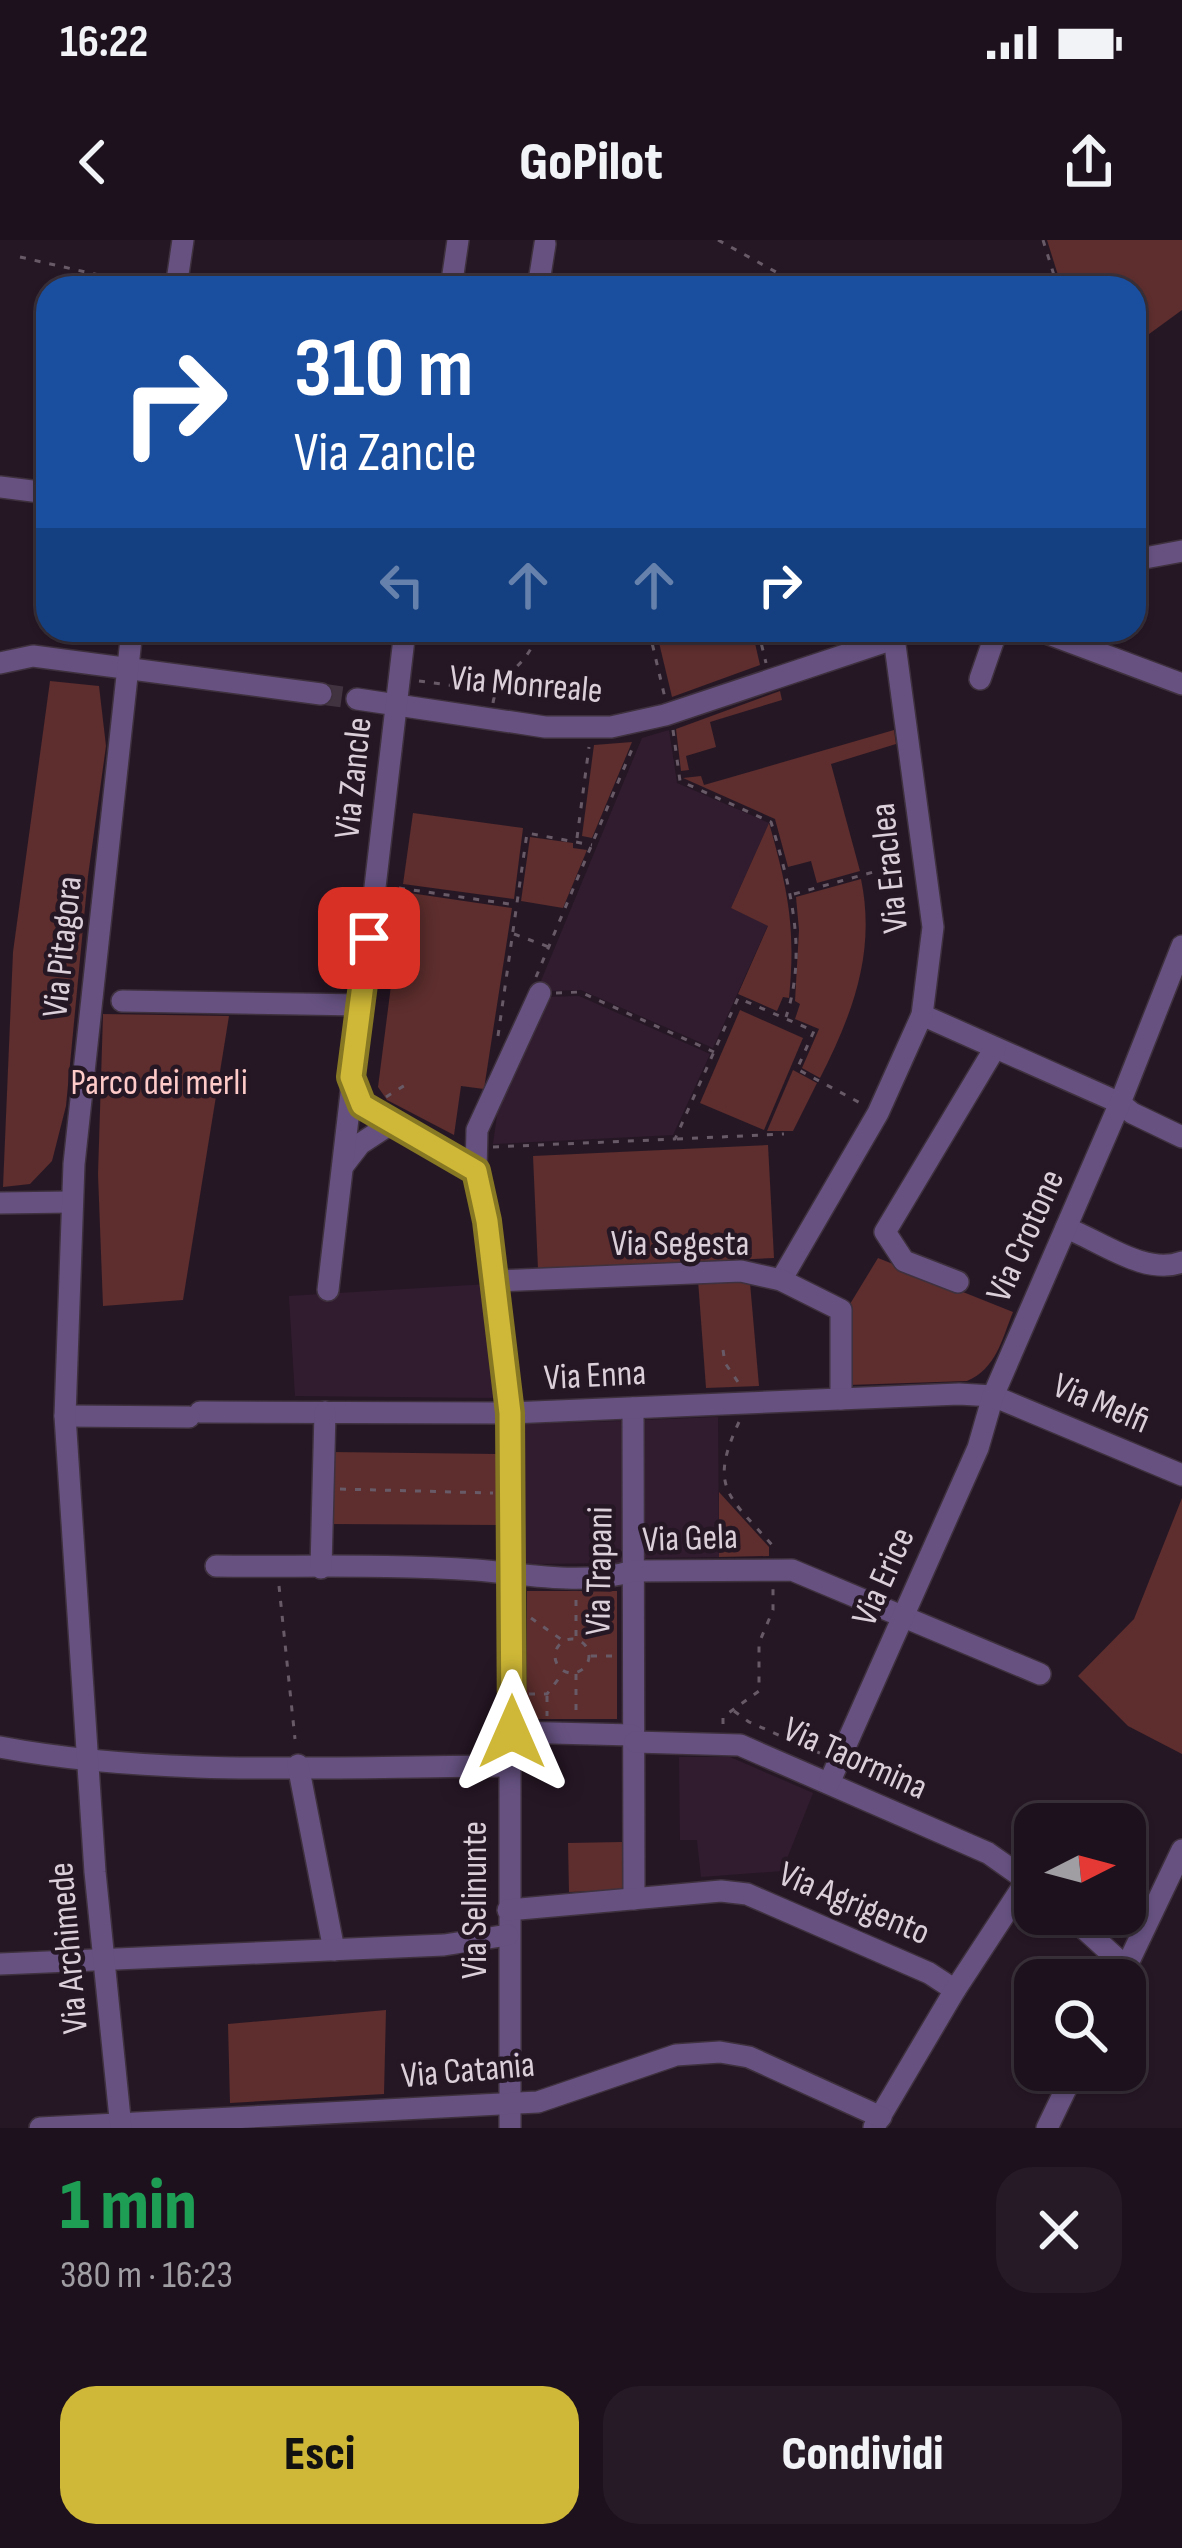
<!DOCTYPE html>
<html lang="it">
<meta charset="utf-8">
<style>
:root{--surface:#1c111c;--page:#251a25;--text:#f1f3f6;--muted:#a09da3;--line:#3a313b;--accent:#cfb837}
body{margin:0;font-family:"Sofia Sans Condensed",sans-serif;background:var(--page);color:var(--text);height:100vh;display:flex;flex-direction:column;font-size:45px;white-space:nowrap}
*{box-sizing:border-box;margin:0}
p{font-size:39px;color:var(--muted)}
.icon{flex:none;width:66px;height:66px;fill:none;stroke:currentColor;stroke-width:2;stroke-linecap:round;stroke-linejoin:round}
.map{position:relative;height:1888px;overflow:hidden}
.drawer{display:flex;flex-direction:column;background:var(--surface);flex:1}
.drawer>*{flex:none}
.banner{position:absolute;left:36px;top:36px;width:1110px;height:366px;border-radius:36px;box-shadow:0 3px 9px #0004,0 0 0 3px var(--line);background:#1a4fa0;color:#fff;overflow:hidden}
.needle{width:78px;rotate:84deg}
.fabs{position:absolute;left:1014px;top:1563px;display:grid;gap:24px}
.fabs a{display:grid;place-items:center;width:132px;height:132px;border-radius:24px;background:var(--surface);box-shadow:0 3px 9px #0004,0 0 0 3px var(--line);font-size:60px}
.pin{position:absolute;display:grid;place-items:center;width:102px;height:102px;color:#fff;margin:-51px;border-radius:24px;box-shadow:0 6px 18px #0006}
.me{position:absolute;width:132px;margin:-66px;rotate:0deg;stroke-linejoin:round;filter:drop-shadow(0 0 9px #0008)}
.turn{display:flex;align-items:center;gap:42px;height:252px;padding:0 60px;font-size:54px}
.turn .icon{width:156px;height:156px;stroke-width:2.5}
.turn b{display:block;font-size:84px;line-height:102px}
.lanes{display:flex;align-items:center;height:114px;padding:0 60px;background:#0003;justify-content:center;gap:60px;direction:ltr}
.lanes .off{opacity:.35}
.round{display:grid;place-items:center;flex:none;width:126px;height:126px;border-radius:36px;background:var(--page)}
.summary{display:flex;align-items:center;justify-content:space-between;height:204px;padding:0 60px}
h1{font-size:72px;font-weight:800;line-height:90px;color:#1e9e55}
.action{display:flex;gap:24px;margin-top:auto;padding:24px 60px}
.action a{flex:1;height:138px;border-radius:36px;background:var(--accent);color:#111;font-size:48px;font-weight:800;line-height:138px;text-align:center}
.action a+a{background:var(--page);color:var(--text)}
.status{display:flex;justify-content:space-between;align-items:center;height:84px;padding:0 60px;background:var(--surface);direction:ltr}
.status svg{height:33px;fill:currentColor}
header{display:flex;justify-content:space-between;align-items:center;height:156px;padding:0 60px;background:var(--surface);font-size:54px;font-weight:800}
.map>svg:first-child{display:block}
</style>
<div class="status"><b>16:22</b><svg viewBox="0 0 49 12"><path d="M0 12V9h3v3zM5 12V6h3v6zM10 12V3h3v9zM15 12V0h3v12zM26 1h20v11H26zM47 4h2v5h-2z"/></svg></div>
<header><svg class="icon" aria-label="back" viewBox="0 0 24 24"><path d="M15 5l-7 7 7 7"/></svg>GoPilot<svg class="icon" aria-label="share" viewBox="0 0 24 24"><path d="M12 15V3M7 8l5-5 5 5M5 13v7h14v-7"/></svg></header>
<div class="map">
<svg width="1182" height="1888" viewBox="0 0 1182 1888">
<rect width="100%" height="100%" fill="#261725"/>
<g fill="#311c2f">
<path d="M 669,490 L 677,543 L 769,583 L 731,668 L 768,685 L 713,808 L 581,750 L 546,751 L 538,748 L 642,498 Z"/>
<path d="M 579,756 L 710,814 L 673,895 L 493,904 L 499,861 L 546,757 Z"/>
<path d="M 489,1044 L 501,1158 L 295,1156 L 289,1056 Z"/>
<path d="M 718,1177 L 719,1317 L 644,1318 L 645,1180 Z"/>
<path d="M 625,1181 L 624,1323 L 521,1324 L 521,1184 Z"/>
<path d="M 679,1517 L 730,1517 L 813,1553 L 782,1631 L 701,1637 L 697,1600 L 680,1600 Z"/>
</g>
<g fill="#5d2e2d">
<path d="M 1047,0 L 1182,0 L 1182,70 L 1134,105 L 1134,48 L 1062,48 Z"/>
<path d="M 656,390 L 752,390 L 760,425 L 672,457 Z"/>
<path d="M 50,441 L 99,446 L 106,506 L 88,636 L 66,866 L 52,921 L 30,944 L 3,947 L 13,712 Z"/>
<path d="M 780,451 L 782,460 L 710,482 L 716,507 L 686,516 L 689,530 L 681,531 L 676,489 Z"/>
<path d="M 894,490 L 896,504 L 831,524 L 860,631 L 817,643 L 811,621 L 788,627 L 775,579 L 683,538 L 701,536 L 704,545 Z"/>
<path d="M 632,502 L 592,598 L 582,596 L 594,505 Z"/>
<path d="M 413,573 L 523,588 L 514,659 L 403,644 Z"/>
<path d="M 769,583 C 788,650 796,688 789,758 L 783,757 L 777,771 L 738,754 L 768,686 L 731,668 Z"/>
<path d="M 530,597 L 573,603 L 573,608 L 587,610 L 563,668 L 521,661 Z"/>
<path d="M 861,639 C 876,712 853,773 820,838 L 802,828 L 819,789 L 795,779 L 800,764 L 795,761 L 799,690 L 796,657 Z"/>
<path d="M 403,652 L 512,668 L 484,849 L 461,846 L 454,895 L 387,860 L 378,847 Z"/>
<path d="M 740,770 L 803,798 L 764,890 L 700,863 Z"/>
<path d="M 103,774 L 229,776 L 183,1060 L 103,1066 L 98,934 Z"/>
<path d="M 793,830 L 817,843 L 793,891 L 767,891 Z"/>
<path d="M 768,905 L 774,1018 L 538,1029 L 533,916 Z"/>
<path d="M 878,1018 L 1013,1072 C 1002,1099 996,1129 967,1141 L 849,1145 L 850,1064 Z"/>
<path d="M 698,1040 L 750,1043 L 759,1146 L 706,1148 Z"/>
<path d="M 331,1212 L 497,1214 L 497,1285 L 331,1284 Z"/>
<path d="M 719,1252 L 769,1307 L 769,1316 L 719,1317 Z"/>
<path d="M 1182,1258 L 1182,1514 L 1128,1486 L 1078,1436 L 1134,1379 Z"/>
<rect x="527" y="1351" width="90" height="128"/>
<path d="M 622,1602 L 623,1650 L 569,1652 L 568,1603 Z"/>
<path d="M 386,1770 L 384,1854 L 230,1863 L 228,1784 Z"/>
</g>
<g fill="none" stroke-linecap="round" stroke-linejoin="round">
<path stroke="#413340" stroke-width="21" stroke-dasharray="21 10" stroke-linecap="butt" d="M 321,454 L 357,459"/>
<g stroke="#3f313e" stroke-width="24">
<g id="minor">
<path d="M 176,48 L 183,0"/>
<path d="M 451,48 L 458,0"/>
<path d="M 538,48 L 545,4"/>
<path d="M 0,247 L 48,253"/>
<path d="M 1134,320 L 1182,311"/>
<path d="M 1038,390 L 1182,444"/>
<path d="M 0,423 L 33,416 L 321,454"/>
<path d="M 980,439 L 997,390"/>
<path d="M 357,459 L 545,487 L 611,487 L 665,475 L 893,399"/>
<path d="M 122,761 L 361,765"/>
<path d="M 922,775 L 1120,863 L 1132,873 L 1182,897"/>
<path d="M 354,851 L 361,865 L 476,931 L 487,981 L 510,1173 L 510,1888"/>
<path d="M 343,926 L 360,904 L 392,883"/>
<path d="M 476,931 L 477,890 L 540,753"/>
<path d="M 0,963 L 71,962"/>
<path d="M 1066,988 C 1101,1001 1145,1036 1182,1022"/>
<path d="M 781,1040 L 878,873 L 922,775 L 933,687 L 893,390"/>
<path d="M 495,1041 L 741,1031 L 781,1040 L 841,1070 L 841,1159"/>
<path d="M 958,1042 L 904,1021 L 885,992 L 995,808"/>
<path d="M 328,1050 L 405,390"/>
<path d="M 633,1168 L 634,1659"/>
<path d="M 200,1172 L 510,1173 L 959,1154 L 993,1156 L 1182,1235"/>
<path d="M 65,1176 L 189,1177"/>
<path d="M 216,1326 C 302,1327 390,1324 476,1330 C 526,1334 584,1346 633,1331 L 792,1330 L 1040,1434"/>
<path d="M 321,1328 L 325,1172"/>
<path d="M 512,1492 L 632,1495"/>
<path d="M 635,1502 L 740,1505 L 988,1613 L 1035,1646"/>
<path d="M 0,1507 C 164,1538 342,1526 509,1526"/>
<path d="M 298,1525 L 334,1710"/>
<path d="M 829,1543 L 978,1208 L 993,1156 L 1120,863 L 1182,706"/>
<path d="M 508,1670 L 721,1651 L 747,1654 L 929,1733 L 955,1750"/>
<path d="M 1068,1674 L 1126,1727"/>
<path d="M 0,1724 L 444,1705 L 508,1695"/>
<path d="M 1120,1740 L 1182,1610"/>
<path d="M 874,1887 L 955,1750 L 1027,1640"/>
<path d="M 40,1888 L 538,1862 L 676,1815 L 720,1812 L 749,1817 L 881,1877"/>
<path d="M 121,1888 L 95,1632 L 65,1176 L 74,924 L 132,390"/>
<path d="M 1047,1888 L 1075,1830"/>
</g>
</g>
<g stroke="#685b67" stroke-width="3" stroke-dasharray="6 9" stroke-linecap="butt">
<path d="M 718,0 L 805,48"/>
<path d="M 1043,0 L 1058,48"/>
<path d="M 20,17 L 112,38"/>
<path d="M 111,48 L 112,38 L 159,44"/>
<path d="M 649,390 L 665,458"/>
<path d="M 758,390 L 766,423"/>
<path d="M 419,441 L 493,451"/>
<path d="M 493,463 C 497,435 531,424 535,396 L 559,390"/>
<path d="M 673,490 L 680,541 L 771,582 C 790,646 808,711 786,777"/>
<path d="M 577,598 L 589,507"/>
<path d="M 399,648 L 516,665"/>
<path d="M 794,654 L 906,623"/>
<path d="M 514,694 L 549,707"/>
<path d="M 536,737 L 635,502"/>
<path d="M 556,753 L 580,752 L 714,812"/>
<path d="M 498,796 L 527,593 L 592,605"/>
<path d="M 386,857 L 410,842"/>
<path d="M 677,899 L 784,894"/>
<path d="M 493,907 L 675,899 L 738,758 L 814,791 L 797,829 L 862,864"/>
<path d="M 723,1110 L 725,1123 L 738,1142"/>
<path d="M 739,1182 C 708,1248 729,1256 772,1305 L 773,1313"/>
<path d="M 340,1249 L 493,1253"/>
<path d="M 279,1346 L 295,1499"/>
<path d="M 576,1360 L 576,1398"/>
<path d="M 531,1378 L 562,1400"/>
<circle cx="572" cy="1416" r="17"/>
<path d="M 591,1416 L 617,1416"/>
<path d="M 576,1434 L 576,1473"/>
<path d="M 529,1454 L 547,1454 L 563,1433"/>
<path d="M 547,1456 L 547,1476"/>
<path d="M 734,1471 L 749,1482 L 822,1514"/>
<path d="M 723,1484 L 723,1477 L 759,1451 L 759,1403 L 773,1370 L 773,1347"/>
</g>
<use href="#minor" stroke="#665180" stroke-width="21"/>
</g>
<g fill="none" stroke-linecap="round" stroke-linejoin="round">
<g stroke="#877824" stroke-width="30">
<path id="route" d="M 369,698 L 351,837 L 362,865 L 476,931 L 487,981 L 510,1173 L 512,1492"/>
</g>
<use href="#route" stroke="#cfb837" stroke-width="21"/>
</g>
<g text-anchor="middle" dominant-baseline="central" stroke-width="9" stroke-linejoin="round" paint-order="stroke">
<g font-size="36" fill="#dbd0d9" stroke="#261725">
<text transform="translate(526 445) rotate(5)">Via Monreale</text>
<text transform="translate(354 538) rotate(-84)">Via Zancle</text>
<text transform="translate(890 628) rotate(-96)">Via Eraclea</text>
<text transform="translate(63 707) rotate(-84)">Via Pitagora</text>
<text transform="translate(1026 996) rotate(-66)">Via Crotone</text>
<text x="680" y="1004">Via Segesta</text>
<text transform="translate(595 1136) rotate(-3)">Via Enna</text>
<text transform="translate(1101 1164) rotate(23)">Via Melfi</text>
<text transform="translate(690 1299) rotate(-2)">Via Gela</text>
<text transform="translate(600 1331) rotate(-89)">Via Trapani</text>
<text transform="translate(884 1337) rotate(-66)">Via Erice</text>
<text transform="translate(855 1519) rotate(24)">Via Taormina</text>
<text transform="translate(475 1660) rotate(-90)">Via Selinunte</text>
<text transform="translate(854 1664) rotate(23)">Via Agrigento</text>
<text transform="translate(69 1708) rotate(-95)">Via Archimede</text>
<text transform="translate(468 1831) rotate(-5)">Via Catania</text>
</g>
<g font-size="36" fill="#fecbc9" stroke="#261725">
<text x="159" y="843">Parco dei merli</text>
</g>
</g>
</svg>
<div class="fabs">
<a><svg class="needle" viewBox="-14 -14 28 28"><path d="M0-13l5 13h-10z" fill="#e53935"/><path d="M0 13l5-13h-10z" fill="#a09da3"/></svg></a>
<a><svg class="icon" aria-label="search" viewBox="0 0 24 24"><circle cx="10" cy="10" r="6"/><path d="M15 15l6 6"/></svg></a>
</div>
<div class="pin" style="left:369px;top:698px;background:#d93025"><svg class="icon" aria-label="arrive" viewBox="0 0 24 24"><path d="M6 21V4h12l-3 4 3 4H6"/></svg></div>
<svg class="me" style="left:512px;top:1492px" viewBox="-20 -20 40 40"><path d="M0-17L14 15 0 8-14 15z" fill="#cfb837" stroke="#fff" stroke-width="4"/></svg>
<div class="banner">
<div class="turn"><svg class="icon" aria-label="right" viewBox="0 0 24 24"><path d="M7 20v-9h11M14 6l5 5-5 5"/></svg><div><b>310 m</b>Via Zancle</div></div>
<div class="lanes"><svg class="icon off" aria-label="left" viewBox="0 0 24 24"><path d="M17 20v-9H6M10 6l-5 5 5 5"/></svg><svg class="icon off" aria-label="ahead" viewBox="0 0 24 24"><path d="M12 20V5M6 11l6-6 6 6"/></svg><svg class="icon off" aria-label="ahead" viewBox="0 0 24 24"><path d="M12 20V5M6 11l6-6 6 6"/></svg><svg class="icon" aria-label="right" viewBox="0 0 24 24"><path d="M7 20v-9h11M14 6l5 5-5 5"/></svg></div>
</div>
</div>
<section class="drawer">
<div class="summary"><div><h1>1 min</h1><p>380 m · 16:23</p></div><a class="round"><svg class="icon" aria-label="close" viewBox="0 0 24 24"><path d="M6 6l12 12M18 6L6 18"/></svg></a></div>
<div class="action"><a>Esci</a><a>Condividi</a></div>
</section>
